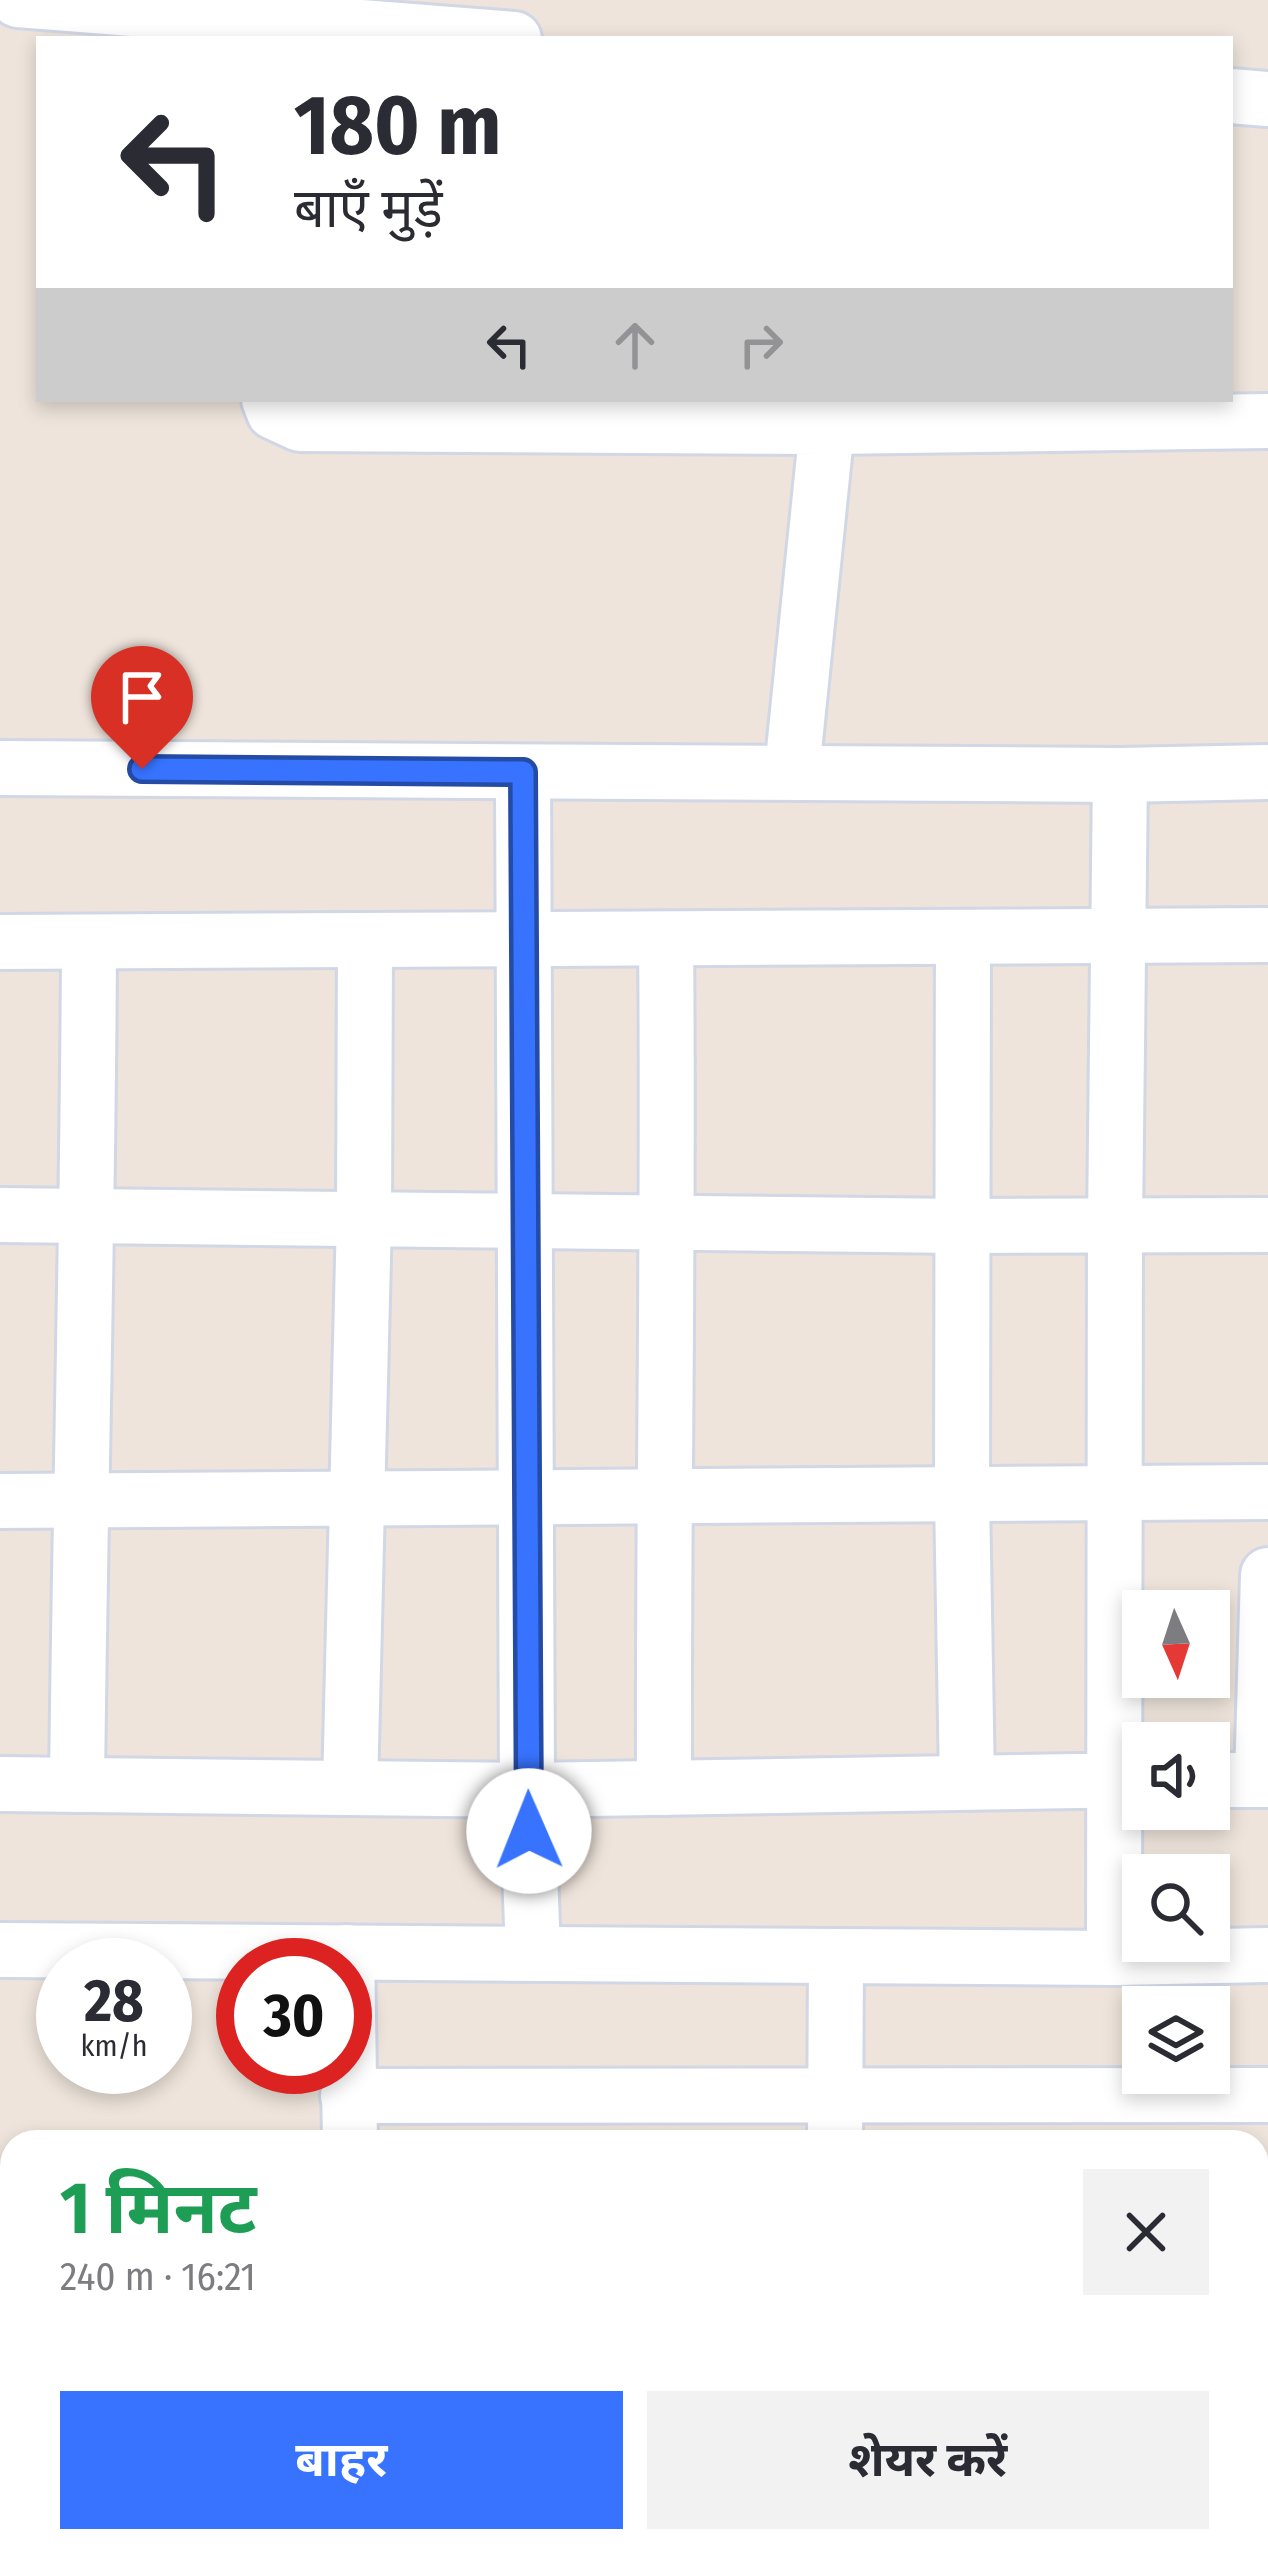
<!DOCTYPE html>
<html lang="hi">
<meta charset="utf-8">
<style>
:root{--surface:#fff;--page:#f2f2f3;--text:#2b2b33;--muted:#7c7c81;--accent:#3773ff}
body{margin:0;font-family:"Fira Sans Condensed","Noto Sans Devanagari",sans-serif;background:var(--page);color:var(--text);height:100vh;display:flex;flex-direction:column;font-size:45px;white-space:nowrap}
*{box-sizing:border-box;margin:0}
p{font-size:39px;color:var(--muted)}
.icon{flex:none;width:66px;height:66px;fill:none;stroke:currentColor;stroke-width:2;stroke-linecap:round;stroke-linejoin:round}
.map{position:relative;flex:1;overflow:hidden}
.panel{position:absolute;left:0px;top:2130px;width:1269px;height:423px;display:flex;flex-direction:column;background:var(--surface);border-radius:36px 36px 0 0;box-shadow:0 6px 18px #0003}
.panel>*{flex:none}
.top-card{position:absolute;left:36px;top:36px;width:1197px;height:366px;border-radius:0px;box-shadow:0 6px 18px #0003;background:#fff;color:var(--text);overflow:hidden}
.needle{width:78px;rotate:177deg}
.controls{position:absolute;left:1122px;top:1590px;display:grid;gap:24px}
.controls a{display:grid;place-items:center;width:108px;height:108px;border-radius:0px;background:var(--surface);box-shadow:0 6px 18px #0003;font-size:60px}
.speed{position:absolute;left:36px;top:1938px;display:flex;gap:24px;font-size:60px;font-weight:700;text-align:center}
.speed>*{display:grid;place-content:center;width:156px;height:156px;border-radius:50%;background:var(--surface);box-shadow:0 6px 18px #0003;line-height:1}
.speed small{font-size:30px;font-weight:400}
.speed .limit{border:18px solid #d22;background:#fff;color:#111}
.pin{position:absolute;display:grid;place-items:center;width:102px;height:102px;color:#fff;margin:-123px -51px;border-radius:50% 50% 50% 0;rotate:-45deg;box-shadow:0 0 12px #0007}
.pin .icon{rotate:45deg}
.me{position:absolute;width:132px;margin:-66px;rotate:359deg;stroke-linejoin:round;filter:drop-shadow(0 0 9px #0008)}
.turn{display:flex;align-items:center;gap:42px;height:252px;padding:0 60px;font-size:54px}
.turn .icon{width:156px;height:156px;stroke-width:2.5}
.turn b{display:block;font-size:84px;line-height:102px}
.lanes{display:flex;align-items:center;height:114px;padding:0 60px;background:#0003;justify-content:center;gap:60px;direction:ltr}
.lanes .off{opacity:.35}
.round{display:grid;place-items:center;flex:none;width:126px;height:126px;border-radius:0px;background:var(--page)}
.headline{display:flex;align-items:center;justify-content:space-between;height:204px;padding:0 60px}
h1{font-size:72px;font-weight:700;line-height:90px;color:#1e9e55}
.primary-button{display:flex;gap:24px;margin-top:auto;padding:24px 60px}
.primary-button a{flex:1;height:138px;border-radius:0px;background:var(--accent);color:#fff;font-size:48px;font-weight:700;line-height:138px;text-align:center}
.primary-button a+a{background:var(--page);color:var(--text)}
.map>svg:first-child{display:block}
</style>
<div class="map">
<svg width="1268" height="2552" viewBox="0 0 1268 2552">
<rect width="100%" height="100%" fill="#eee4db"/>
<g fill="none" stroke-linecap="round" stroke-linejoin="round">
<g stroke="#d1d7e5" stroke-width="60">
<g id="minor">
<path d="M 18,0 L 514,39"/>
<path d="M 1230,96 L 1268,99"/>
<path d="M 269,399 L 274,412 L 300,424 L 827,427 L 792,770"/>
<path d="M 827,427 L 1268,421"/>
<path d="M 0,768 L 1120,775 L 1268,772"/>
<path d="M 523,772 L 527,1790 L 533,1952"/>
<path d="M 963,938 L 962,1496 L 967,1781"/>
<path d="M 0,942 L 1268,935"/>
<path d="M 0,1215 L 964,1226 L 1268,1225"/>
<path d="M 0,1501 L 1268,1492"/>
<path d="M 1209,1780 L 1268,1780"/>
<path d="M 1262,1780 L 1268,1575"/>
<path d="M 0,1784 L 527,1790 L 1143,1780"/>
<path d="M 77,1785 C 80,1504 88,1223 89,942"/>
<path d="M 350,1788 L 364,1218 L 365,942"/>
<path d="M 664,1788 C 663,1505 669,1223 666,940"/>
<path d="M 0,1950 L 1114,1958 L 1268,1955"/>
<path d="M 347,1952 L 350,2142"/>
<path d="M 1114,1958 L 1115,1225 L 1120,775"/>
<path d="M 348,2096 L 1268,2095"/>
<path d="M 835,2142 L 836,1956"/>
<path d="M 1257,2216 L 1268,2216"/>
<path d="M 192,2541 L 192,2552"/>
<path d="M 1062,2541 L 1062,2552"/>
<path d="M 327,2552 L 327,2541"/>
<path d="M 587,2552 L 587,2541"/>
</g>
</g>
<use href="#minor" stroke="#fff" stroke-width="54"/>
</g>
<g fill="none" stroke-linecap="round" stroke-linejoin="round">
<g stroke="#244ba6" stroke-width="30">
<path id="route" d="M 142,769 L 523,772 L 529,1831"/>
</g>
<use href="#route" stroke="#3773ff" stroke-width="21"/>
</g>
</svg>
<div class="controls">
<a><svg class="needle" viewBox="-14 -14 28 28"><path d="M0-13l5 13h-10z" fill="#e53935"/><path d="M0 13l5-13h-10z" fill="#7c7c81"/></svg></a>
<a><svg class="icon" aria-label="sound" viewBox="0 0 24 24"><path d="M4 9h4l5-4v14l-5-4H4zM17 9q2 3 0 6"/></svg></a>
<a><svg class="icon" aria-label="search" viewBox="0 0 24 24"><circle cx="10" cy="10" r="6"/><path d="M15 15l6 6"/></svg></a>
<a><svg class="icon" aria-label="layers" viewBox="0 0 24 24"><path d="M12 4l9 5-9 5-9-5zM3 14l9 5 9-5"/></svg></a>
</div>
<div class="speed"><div>28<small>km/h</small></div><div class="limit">30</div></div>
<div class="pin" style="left:142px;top:769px;background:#d93025"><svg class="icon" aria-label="arrive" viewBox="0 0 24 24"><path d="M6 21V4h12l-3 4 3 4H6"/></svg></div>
<svg class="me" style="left:529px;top:1831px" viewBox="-20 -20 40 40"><circle r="19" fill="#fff"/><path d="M0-13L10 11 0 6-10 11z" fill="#3773ff"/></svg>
<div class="top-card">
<div class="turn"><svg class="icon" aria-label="left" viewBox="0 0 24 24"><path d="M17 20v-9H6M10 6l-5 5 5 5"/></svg><div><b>180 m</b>बाएँ मुड़ें</div></div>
<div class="lanes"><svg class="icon" aria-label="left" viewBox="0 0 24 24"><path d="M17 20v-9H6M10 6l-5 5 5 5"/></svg><svg class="icon off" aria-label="ahead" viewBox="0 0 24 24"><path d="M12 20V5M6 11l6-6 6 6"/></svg><svg class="icon off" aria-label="right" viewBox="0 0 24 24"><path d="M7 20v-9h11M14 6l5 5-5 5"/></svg></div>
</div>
<section class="panel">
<div class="headline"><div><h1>1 मिनट</h1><p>240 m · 16:21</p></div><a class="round"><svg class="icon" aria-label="close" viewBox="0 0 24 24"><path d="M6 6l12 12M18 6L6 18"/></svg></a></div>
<div class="primary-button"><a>बाहर</a><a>शेयर करें</a></div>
</section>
</div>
